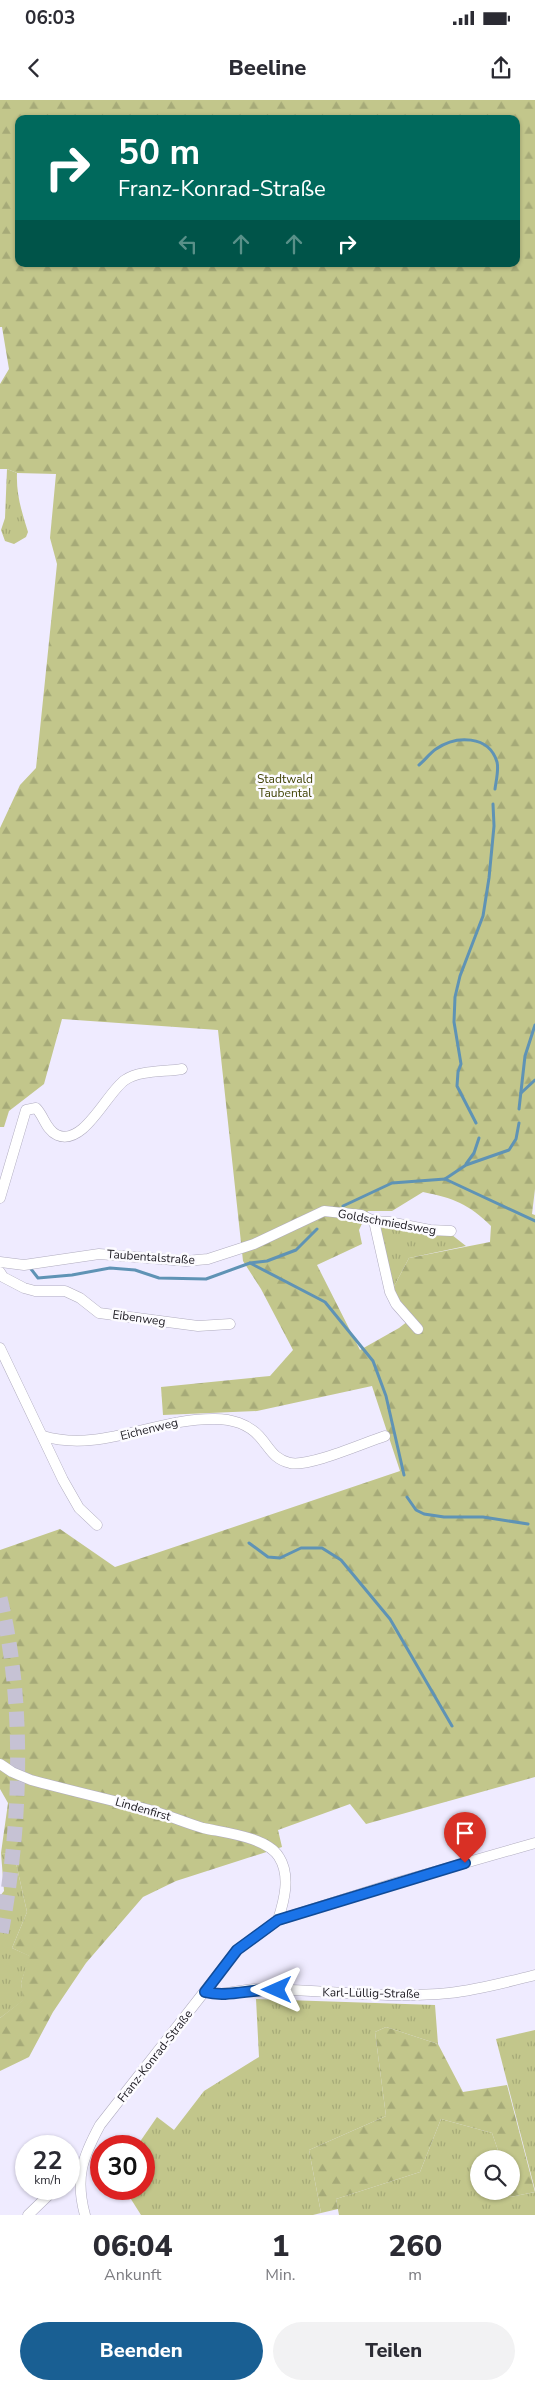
<!DOCTYPE html>
<html lang="de">
<meta charset="utf-8">
<style>
:root{--surface:#fff;--page:#f2f2f3;--text:#2b2b33;--muted:#7c7c81;--accent:#195f93}
body{margin:0;font-family:"Nunito Sans",sans-serif;background:var(--page);color:var(--text);height:100vh;display:flex;flex-direction:column;font-size:19px;white-space:nowrap}
*{box-sizing:border-box;margin:0}
p{font-size:16px;color:var(--muted)}
.icon{flex:none;width:28px;height:28px;fill:none;stroke:currentColor;stroke-width:2;stroke-linecap:round;stroke-linejoin:round}
.map{position:relative;height:2115px;overflow:hidden}
.panel{display:flex;flex-direction:column;background:var(--surface);flex:1}
.panel>*{flex:none}
.top-card{position:absolute;left:15px;top:15px;width:505px;height:152px;border-radius:10px;box-shadow:0 1px 4px #0004;background:#00695c;color:#fff;overflow:hidden}
.tools{position:absolute;left:470px;top:2050px;display:grid;gap:10px}
.tools a{display:grid;place-items:center;width:50px;height:50px;border-radius:50%;background:var(--surface);box-shadow:0 1px 4px #0004;font-size:25px}
.speed{position:absolute;left:15px;top:2035px;display:flex;gap:10px;font-size:25px;font-weight:700;text-align:center}
.speed>*{display:grid;place-content:center;width:65px;height:65px;border-radius:50%;background:var(--surface);box-shadow:0 1px 4px #0004;line-height:1}
.speed small{font-size:12px;font-weight:400}
.speed .limit{border:8px solid #d22;background:#fff;color:#111}
.pin{position:absolute;display:grid;place-items:center;width:42px;height:42px;color:#fff;margin:-51px -21px;border-radius:50% 50% 50% 0;rotate:-45deg;box-shadow:0 0 5px #0007}
.pin .icon{rotate:45deg}
.me{position:absolute;width:55px;margin:-28px;rotate:270deg;stroke-linejoin:round;filter:drop-shadow(0 0 4px #0008)}
.turn{display:flex;align-items:center;gap:18px;height:105px;padding:0 20px;font-size:22px}
.turn .icon{width:65px;height:65px;stroke-width:2.5}
.turn b{display:block;font-size:35px;line-height:42px}
.lanes{display:flex;align-items:center;height:48px;padding:0 20px;background:#0003;justify-content:center;gap:25px;direction:ltr}
.lanes .off{opacity:.35}
.eta{display:flex;justify-content:space-evenly;align-items:center;height:85px;text-align:center}
.eta b{font-size:30px;font-weight:800;line-height:35px}
.action{display:flex;gap:10px;margin-top:auto;padding:10px 20px}
.action a{flex:1;height:58px;border-radius:30px;background:var(--accent);color:#fff;font-size:20px;font-weight:800;line-height:58px;text-align:center}
.action a+a{background:var(--page);color:var(--text)}
.status{display:flex;justify-content:space-between;align-items:center;height:35px;padding:0 25px;background:var(--surface);direction:ltr}
.status svg{height:14px;fill:currentColor}
header{display:flex;justify-content:space-between;align-items:center;height:65px;padding:0 20px;background:var(--surface);font-size:22px;font-weight:800}
.map>svg:first-child{display:block}
</style>
<div class="status"><b>06:03</b><svg viewBox="0 0 49 12"><path d="M0 12V9h3v3zM5 12V6h3v6zM10 12V3h3v9zM15 12V0h3v12zM26 1h20v11H26zM47 4h2v5h-2z"/></svg></div>
<header><svg class="icon" aria-label="back" viewBox="0 0 24 24"><path d="M15 5l-7 7 7 7"/></svg>Beeline<svg class="icon" aria-label="share" viewBox="0 0 24 24"><path d="M12 15V3M7 8l5-5 5 5M5 13v7h14v-7"/></svg></header>
<div class="map">
<svg width="535" height="2115" viewBox="0 0 535 2115">
<defs>
<pattern id="grass-tufts" width="24" height="20" patternUnits="userSpaceOnUse" patternTransform="scale(1.25)"><rect width="24" height="20" fill="#c2c68b"/><path d="M3 7l-1-3M5 7V3M7 7l1-3M15 17l-1-3M17 17v-4M19 17l1-3" fill="none" stroke="#a6aa78"/></pattern>
<pattern id="forest-firs" width="22" height="20" patternUnits="userSpaceOnUse" patternTransform="scale(1.25)"><rect width="22" height="20" fill="#c2c68b"/><path d="M5 1l3.5 6h-7zM16 11l3.5 6h-7z" fill="#a6aa78"/></pattern>
</defs>
<rect width="100%" height="100%" fill="#efebff"/>
<g fill="url(#grass-tufts)">
<path d="M 7,369 L 17,373 C 16,394 22,413 28,432 L 26,437 L 14,444 L 5,441 L 1,430 L 5,418 Z"/>
<path d="M 375,1125 L 427,1135 L 452,1135 L 466,1146 L 409,1158 L 391,1192 Z"/>
<path d="M 1,1753 L 14,1754 L 27,1812 L 12,1848 L 30,1856 L 21,1883 L 24,1900 L 0,1918 L 0,1796 L 4,1791 Z"/>
<path d="M 256,1899 L 435,1905 L 438,1944 L 386,1927 L 375,1932 L 386,2016 L 309,2050 L 321,2113 L 313,2115 L 141,2115 L 129,2096 L 129,2089 L 144,2089 L 144,2046 L 137,2046 L 157,2017 L 174,2030 L 204,1991 L 259,1957 Z"/>
<path d="M 535,1930 L 535,2090 L 496,1939 Z"/>
<path d="M 441,2019 L 492,2033 L 501,2059 L 479,2059 L 479,2091 L 510,2091 L 510,2097 L 535,2092 L 535,2115 L 339,2115 L 336,2099 L 420,2072 Z"/>
</g>
<g fill="url(#forest-firs)" fill-rule="evenodd">
<path d="M 0,0 L 535,0 L 535,1089 L 532,1114 L 535,1115 L 535,1677 L 366,1724 L 350,1704 L 278,1730 L 282,1747 L 176,1781 L 143,1797 L 86,1863 L 53,1912 L 29,1957 L 0,1971 L 0,1918 L 23,1900 L 21,1883 L 29,1856 L 12,1848 L 27,1812 L 14,1754 L 1,1753 L 8,1703 L 0,1689 L 0,1450 L 60,1429 L 115,1467 L 400,1371 L 372,1286 L 257,1311 L 163,1315 L 161,1287 L 270,1276 L 293,1250 L 261,1189 L 243,1161 L 218,930 L 62,919 L 44,984 L 9,1011 L 4,1027 L 0,1027 L 0,728 L 20,685 L 36,668 L 57,464 L 50,438 L 56,374 L 17,373 L 7,369 L 0,369 L 0,284 L 9,269 L 2,227 L 0,227 ZM 19,19 L 516,19 L 516,164 L 19,164 ZM 423,1092 C 453,1098 469,1104 491,1126 L 490,1142 L 409,1158 L 391,1192 L 412,1218 L 399,1228 L 360,1250 L 317,1165 L 362,1144 L 359,1130 L 368,1111 L 392,1111 Z"/>
<path d="M 386,1927 L 438,1944 L 463,1992 L 507,1985 L 535,2092 L 510,2097 L 511,2059 L 501,2059 L 492,2033 L 441,2019 L 420,2072 L 336,2099 L 338,2109 L 321,2113 L 309,2050 L 386,2016 L 375,1932 Z"/>
</g>
<g fill="none" stroke-linecap="round" stroke-linejoin="round">
<g stroke="#5f93b5" stroke-width="3">
<path d="M 419,665 C 425,660 430,653 436,649 C 456,635 489,635 497,662 C 499,670 496,681 495,689"/>
<path d="M 521,993 L 535,980"/>
<path d="M 519,1009 L 525,956 L 535,925"/>
<path d="M 476,1023 L 457,986 L 458,972 L 461,964 L 454,922 L 455,897 L 460,876 L 483,816 L 489,778 L 494,726 L 493,704"/>
<path d="M 466,1064 L 474,1053 L 479,1038"/>
<path d="M 445,1079 L 466,1065 L 509,1050 L 516,1039 L 519,1023"/>
<path d="M 343,1106 L 392,1083 L 445,1079 L 535,1121"/>
<path d="M 250,1163 L 325,1202 L 373,1261 L 386,1296 L 404,1375"/>
<path d="M 31,1169 L 38,1178 L 72,1175 L 110,1168 L 135,1170 L 159,1178 L 206,1179 L 250,1163 L 267,1161 L 296,1150 L 317,1129"/>
<path d="M 407,1397 L 416,1410 L 424,1414 L 444,1417 L 483,1417 L 528,1424"/>
<path d="M 249,1443 L 268,1457 L 280,1458 L 301,1448 L 322,1448 L 341,1460 L 390,1519 L 452,1626"/>
</g>
<path stroke="#c6c2d4" stroke-width="15" stroke-dasharray="15 8" stroke-linecap="butt" d="M 0,1498 C 26,1604 21,1732 0,1839"/>
<g stroke="#b0acbf" stroke-width="11">
<g id="minor">
<path d="M 0,1098 L 26,1010 L 36,1008 C 44,1016 46,1030 57,1035 C 84,1047 107,992 125,980 C 140,970 165,972 182,969"/>
<path d="M 374,1121 L 390,1192 L 396,1204 L 418,1229"/>
<path d="M 0,1162 L 24,1165 L 99,1154 L 186,1161 L 208,1159 L 254,1144 L 324,1111 L 361,1115 L 374,1121 L 389,1122 L 430,1130 L 451,1131"/>
<path d="M 0,1172 L 3,1177 L 24,1188 L 35,1191 L 65,1191 L 80,1198 L 99,1213 L 198,1226 L 230,1224"/>
<path d="M 0,1248 L 63,1380 L 79,1408 L 97,1425"/>
<path d="M 43,1336 C 100,1353 157,1318 215,1319 C 231,1319 248,1324 259,1336 C 270,1348 273,1359 290,1363 C 310,1367 363,1343 385,1336"/>
<path d="M 0,1664 L 12,1672 L 31,1680 C 71,1691 112,1700 153,1711 C 170,1716 186,1723 203,1728 C 225,1733 267,1737 279,1757 C 291,1776 284,1801 278,1820"/>
<path d="M 205,1892 C 225,1897 242,1888 262,1889 C 324,1890 387,1899 449,1893 C 478,1890 507,1882 535,1875"/>
<path d="M 28,2115 L 55,2089"/>
<path d="M 85,2115 C 75,2078 82,2058 100,2025 L 237,1850 L 278,1820 L 395,1783 L 535,1743"/>
</g>
</g>
<use href="#minor" stroke="#fff" stroke-width="10"/>
</g>
<g fill="none" stroke-linecap="round" stroke-linejoin="round">
<g stroke="#114b97" stroke-width="12">
<path id="route" d="M 277,1890 C 253,1888 228,1898 205,1892 L 237,1850 L 278,1820 L 465,1763"/>
</g>
<use href="#route" stroke="#1a73e8" stroke-width="9"/>
</g>
<g text-anchor="middle" dominant-baseline="central" stroke-width="5" stroke-linejoin="round" paint-order="stroke">
<g font-size="12" fill="#434509" stroke="#fcfbff">
<text x="285" y="679">Stadtwald<tspan x="285" dy="14">Taubental</tspan></text>
</g>
<g font-size="12" fill="#222027" stroke="#fcfbff">
<text transform="translate(387 1122) rotate(10)">Goldschmiedsweg</text>
<text transform="translate(151 1157) rotate(4)">Taubentalstraße</text>
<text transform="translate(139 1218) rotate(8)">Eibenweg</text>
<text transform="translate(149 1329) rotate(-14)">Eichenweg</text>
<text transform="translate(143 1709) rotate(16)">Lindenfirst</text>
<text transform="translate(371 1893) rotate(1)">Karl-Lüllig-Straße</text>
<text transform="translate(155 1956) rotate(-52)">Franz-Konrad-Straße</text>
</g>
</g>
</svg>
<div class="tools">
<a><svg class="icon" aria-label="search" viewBox="0 0 24 24"><circle cx="10" cy="10" r="6"/><path d="M15 15l6 6"/></svg></a>
</div>
<div class="speed"><div>22<small>km/h</small></div><div class="limit">30</div></div>
<div class="pin" style="left:465px;top:1763px;background:#d93025"><svg class="icon" aria-label="arrive" viewBox="0 0 24 24"><path d="M6 21V4h12l-3 4 3 4H6"/></svg></div>
<svg class="me" style="left:277px;top:1890px" viewBox="-20 -20 40 40"><path d="M0-17L14 15 0 8-14 15z" fill="#1a73e8" stroke="#fff" stroke-width="4"/></svg>
<div class="top-card">
<div class="turn"><svg class="icon" aria-label="right" viewBox="0 0 24 24"><path d="M7 20v-9h11M14 6l5 5-5 5"/></svg><div><b>50 m</b>Franz-Konrad-Straße</div></div>
<div class="lanes"><svg class="icon off" aria-label="left" viewBox="0 0 24 24"><path d="M17 20v-9H6M10 6l-5 5 5 5"/></svg><svg class="icon off" aria-label="ahead" viewBox="0 0 24 24"><path d="M12 20V5M6 11l6-6 6 6"/></svg><svg class="icon off" aria-label="ahead" viewBox="0 0 24 24"><path d="M12 20V5M6 11l6-6 6 6"/></svg><svg class="icon" aria-label="right" viewBox="0 0 24 24"><path d="M7 20v-9h11M14 6l5 5-5 5"/></svg></div>
</div>
</div>
<section class="panel">
<div class="eta">
<div><b>06:04</b><p>Ankunft</p></div>
<div><b>1</b><p>Min.</p></div>
<div><b>260</b><p>m</p></div>
</div>
<div class="action"><a>Beenden</a><a>Teilen</a></div>
</section>
